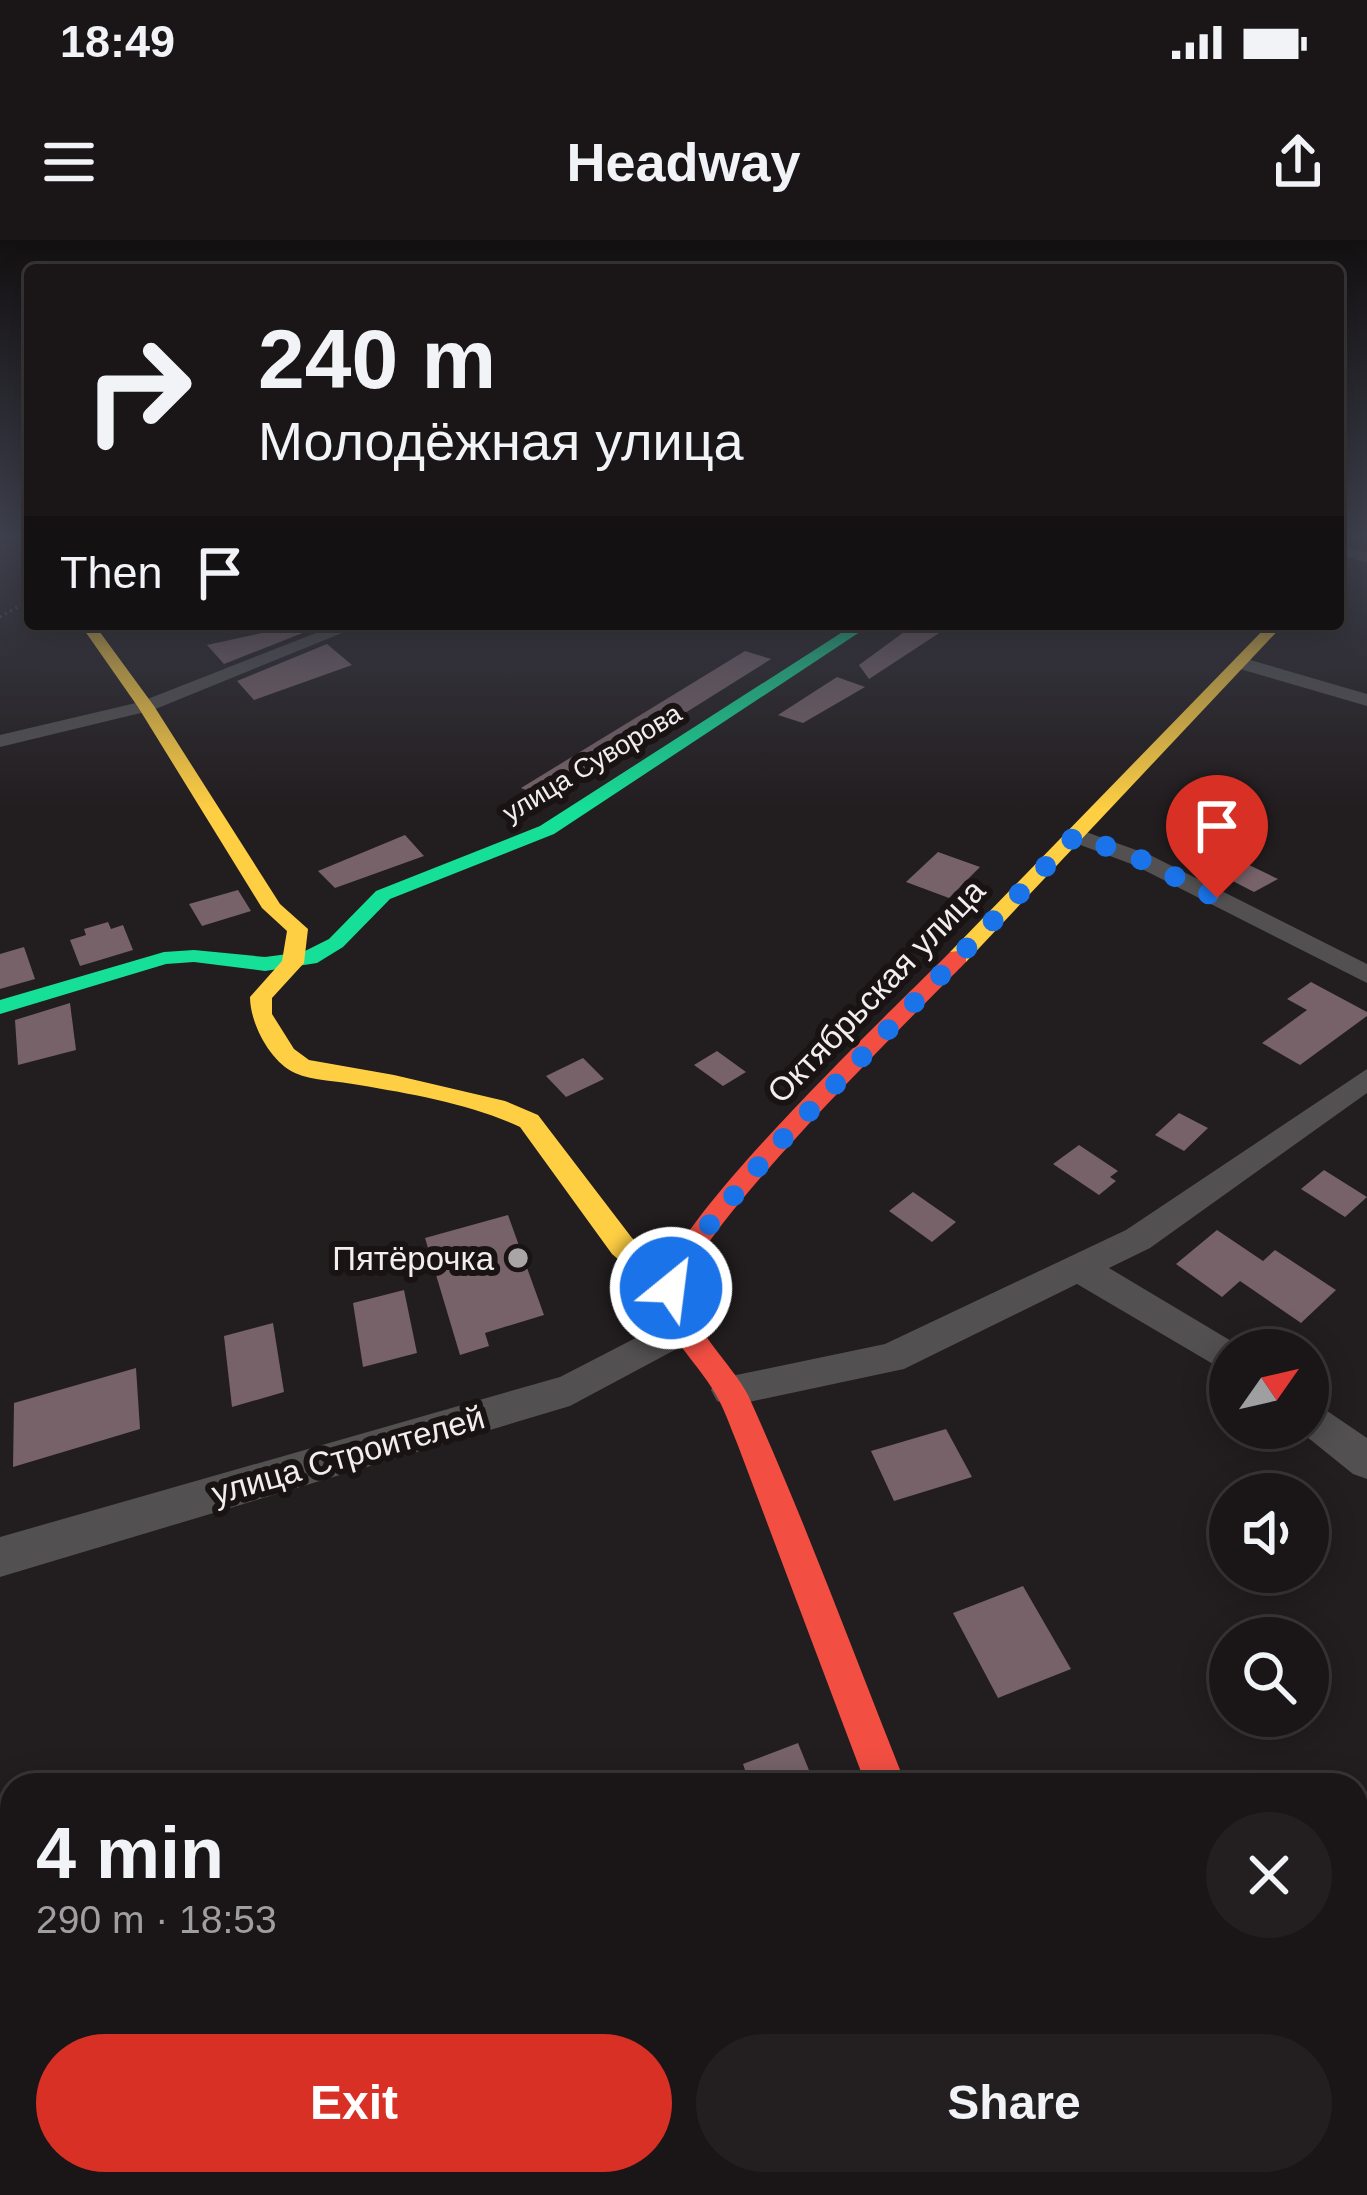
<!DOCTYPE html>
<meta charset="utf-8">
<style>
:root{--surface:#1a1617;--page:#231f20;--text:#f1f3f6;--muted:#9f9fa1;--line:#383536;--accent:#d93025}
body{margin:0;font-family:Helvetica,sans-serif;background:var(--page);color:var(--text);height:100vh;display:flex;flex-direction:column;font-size:45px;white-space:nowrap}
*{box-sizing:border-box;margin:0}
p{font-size:39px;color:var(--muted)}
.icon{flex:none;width:66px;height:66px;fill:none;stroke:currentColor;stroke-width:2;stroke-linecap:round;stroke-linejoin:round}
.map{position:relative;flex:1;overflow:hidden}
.sheet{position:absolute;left:0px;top:1533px;width:1368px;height:423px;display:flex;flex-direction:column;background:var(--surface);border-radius:36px 36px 0 0;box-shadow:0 6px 30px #0003,0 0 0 3px var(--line)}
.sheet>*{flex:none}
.guide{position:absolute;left:24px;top:24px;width:1320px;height:366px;border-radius:12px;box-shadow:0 6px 30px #0003,0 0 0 3px var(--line);background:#1a1617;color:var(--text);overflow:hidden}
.needle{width:78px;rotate:56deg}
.buttons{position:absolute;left:1209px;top:1089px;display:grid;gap:24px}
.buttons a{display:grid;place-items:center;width:120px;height:120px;border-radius:50%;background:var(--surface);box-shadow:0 6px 30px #0003,0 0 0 3px var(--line);font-size:60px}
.pin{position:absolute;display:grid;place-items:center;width:102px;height:102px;color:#fff;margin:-123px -51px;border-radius:50% 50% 50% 0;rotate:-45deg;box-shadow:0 0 12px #0007}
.pin .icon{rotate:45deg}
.me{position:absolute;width:132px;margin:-66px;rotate:29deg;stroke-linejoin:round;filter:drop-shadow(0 0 9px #0008)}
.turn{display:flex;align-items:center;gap:42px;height:252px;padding:0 36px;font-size:54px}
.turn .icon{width:156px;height:156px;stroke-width:2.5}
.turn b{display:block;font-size:84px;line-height:102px}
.then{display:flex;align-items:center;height:114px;padding:0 36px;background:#0003;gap:24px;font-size:45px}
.round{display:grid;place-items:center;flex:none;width:126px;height:126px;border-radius:63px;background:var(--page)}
.summary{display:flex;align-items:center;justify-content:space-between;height:204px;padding:0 36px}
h1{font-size:72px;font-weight:700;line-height:90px}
.button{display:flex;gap:24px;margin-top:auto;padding:24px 36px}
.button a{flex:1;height:138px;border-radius:72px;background:var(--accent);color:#fff;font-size:48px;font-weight:700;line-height:138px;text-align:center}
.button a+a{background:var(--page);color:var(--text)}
.status{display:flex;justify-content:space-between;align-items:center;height:84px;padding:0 60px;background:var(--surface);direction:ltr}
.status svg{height:33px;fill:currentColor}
header{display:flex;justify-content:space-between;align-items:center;height:156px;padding:0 36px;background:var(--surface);font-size:54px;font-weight:700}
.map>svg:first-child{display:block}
</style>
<div class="status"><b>18:49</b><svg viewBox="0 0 49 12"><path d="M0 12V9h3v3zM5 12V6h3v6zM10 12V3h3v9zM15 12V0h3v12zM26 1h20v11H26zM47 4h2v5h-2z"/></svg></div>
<header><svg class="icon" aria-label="menu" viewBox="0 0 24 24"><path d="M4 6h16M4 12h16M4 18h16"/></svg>Headway<svg class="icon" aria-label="share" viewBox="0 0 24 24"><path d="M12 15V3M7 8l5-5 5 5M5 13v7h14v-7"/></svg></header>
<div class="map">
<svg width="1367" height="1955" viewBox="0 0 1367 1955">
<rect width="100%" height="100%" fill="#221d1f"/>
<g fill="#766268">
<path d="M 268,384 L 302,384 L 310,390 L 224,424 L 207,405 L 275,390 Z"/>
<path d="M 915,384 L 953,384 L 869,439 L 859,425 Z"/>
<path d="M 327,404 L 352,425 L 254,460 L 237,441 Z"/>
<path d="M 745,411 L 771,419 L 548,559 L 521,548 Z"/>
<path d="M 837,437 L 865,447 L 803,483 L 778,475 Z"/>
<path d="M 405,595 L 424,616 L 335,648 L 318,631 Z"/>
<path d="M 938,612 L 980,627 L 949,658 L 906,642 Z"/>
<path d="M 1249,625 L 1278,639 L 1254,652 L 1225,637 Z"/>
<path d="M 238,650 L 251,671 L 202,686 L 189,664 Z"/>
<path d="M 108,682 L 111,689 L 123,685 L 133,710 L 80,726 L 70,700 L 86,695 L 84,689 Z"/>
<path d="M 24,707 L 35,739 L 0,749 L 0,714 Z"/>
<path d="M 1311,742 L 1367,772 L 1367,776 L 1300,825 L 1262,803 L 1307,770 L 1287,759 Z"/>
<path d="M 70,763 L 76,810 L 18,825 L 15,780 Z"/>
<path d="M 717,811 L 746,832 L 723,846 L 694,825 Z"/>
<path d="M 583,818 L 604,839 L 566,857 L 546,836 Z"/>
<path d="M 1179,873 L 1208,888 L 1184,911 L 1155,895 Z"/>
<path d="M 1079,905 L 1118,931 L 1110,937 L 1116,941 L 1099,955 L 1053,924 Z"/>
<path d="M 1324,930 L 1367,957 L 1345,977 L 1301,949 Z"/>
<path d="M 913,952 L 956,982 L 932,1002 L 889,971 Z"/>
<path d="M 508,975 L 544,1075 L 485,1093 L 489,1106 L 460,1115 L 425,998 Z"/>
<path d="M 1217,990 L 1263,1021 L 1275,1010 L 1336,1050 L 1301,1083 L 1240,1041 L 1222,1057 L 1176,1024 Z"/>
<path d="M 404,1050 L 417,1113 L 363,1127 L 353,1063 Z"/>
<path d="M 273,1083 L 284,1152 L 232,1167 L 224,1096 Z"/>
<path d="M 136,1128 L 140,1189 L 13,1227 L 14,1163 Z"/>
<path d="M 946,1189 L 972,1237 L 894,1261 L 871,1211 Z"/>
<path d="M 1023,1346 L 1071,1429 L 998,1458 L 953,1373 Z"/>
<path d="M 798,1503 L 815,1545 L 750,1545 L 743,1524 Z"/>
</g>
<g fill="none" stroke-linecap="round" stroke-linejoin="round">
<path stroke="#5c5a5a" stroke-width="3" stroke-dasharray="1.5 4.5" stroke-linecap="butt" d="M 0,377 L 30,360"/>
<g fill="#525051" fill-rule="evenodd">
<path d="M 1338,304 L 1367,313 L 1367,323 L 1338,314 Z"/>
<path d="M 339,384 L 364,384 L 153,470 L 0,507 L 0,495 L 140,462 Z"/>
<path d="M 1240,417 L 1367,454 L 1367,466 L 1233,427 L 1231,423 Z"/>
<path d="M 1075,588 L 1150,615 L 1367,724 L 1367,743 L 1134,625 L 1067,600 L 1067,590 Z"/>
<path d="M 1367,829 L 1367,853 L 1150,1008 L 1109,1028 L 1243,1108 L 1230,1110 L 1230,1134 L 1077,1044 L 904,1129 L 730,1166 L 717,1161 L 711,1150 L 717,1139 L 885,1104 L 1126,990 Z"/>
<path d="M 686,1072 L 699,1077 L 704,1087 L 699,1097 L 570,1166 L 0,1337 L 0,1297 L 560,1137 Z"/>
<path d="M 1308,1158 L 1367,1198 L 1367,1239 L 1353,1234 L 1296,1188 L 1308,1188 Z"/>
<path d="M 194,1944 L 275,1944 L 270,1955 L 190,1955 Z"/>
</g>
<g fill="#16e098" fill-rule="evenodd">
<path d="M 855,384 L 872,384 L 554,594 L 390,659 L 343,707 L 317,723 L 265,731 L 194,722 L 166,724 L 0,774 L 0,760 L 164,712 L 194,710 L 265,717 L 303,712 L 329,699 L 376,651 L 540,586 Z"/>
<path d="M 1024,1944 L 1072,1944 L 1077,1955 L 1029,1955 Z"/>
</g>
<g fill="#ffcf43" fill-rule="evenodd">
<path d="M 80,384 L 94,384 L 154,466 L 280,664 L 308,689 L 304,723 L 272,758 L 272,774 L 294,809 L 309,820 L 394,835 L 505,861 L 538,875 L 632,998 L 681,1040 L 685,1048 L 681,1056 L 661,1056 L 612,1014 L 520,887 C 471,864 412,854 359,845 C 339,841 313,841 295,833 C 270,822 250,783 250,757 L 282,721 L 287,691 L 262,668 L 138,467 Z"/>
<path d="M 1269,384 L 1284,384 L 966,722 L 950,722 L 950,712 Z"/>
</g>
<g fill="#f24e42" fill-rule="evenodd">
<path d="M 1338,303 L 1344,310 L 1338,314 Z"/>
<path d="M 958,711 L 966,712 L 966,722 C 916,773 694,991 686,1046 C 682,1079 733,1125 748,1155 C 806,1283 854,1415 906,1545 L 866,1545 L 737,1203 C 730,1186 724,1168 715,1153 C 697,1122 665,1095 658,1059 C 648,999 900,763 950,712 Z"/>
</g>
</g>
<linearGradient id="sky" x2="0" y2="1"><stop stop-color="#131011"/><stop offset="0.52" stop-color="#3e404d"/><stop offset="1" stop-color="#3e404d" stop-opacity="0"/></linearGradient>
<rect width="1367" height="571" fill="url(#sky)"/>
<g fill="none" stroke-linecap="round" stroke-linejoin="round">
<path stroke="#1a73e8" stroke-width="21" stroke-dasharray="0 37.8" d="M 671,1048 L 679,1021 L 772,910 L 1076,595 L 1142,620 L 1217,658"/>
</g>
<circle fill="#a9a4a6" stroke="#1a1314" stroke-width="4.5" cx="518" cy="1018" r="12"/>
<g text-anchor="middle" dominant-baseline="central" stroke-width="12" stroke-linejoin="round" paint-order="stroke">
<g font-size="27" fill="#f2edee" stroke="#1a1314">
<text transform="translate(592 523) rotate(-31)">улица Суворова</text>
</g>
<g font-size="33" fill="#f2edee" stroke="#1a1314">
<text transform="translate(876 751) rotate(-46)">Октябрьская улица</text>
<text transform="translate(348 1215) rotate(-16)">улица Строителей</text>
</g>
<g font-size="33" fill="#f2edee" stroke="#1a1314" text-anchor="end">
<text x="494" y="1018">Пятёрочка</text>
</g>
</g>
</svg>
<div class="buttons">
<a><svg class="needle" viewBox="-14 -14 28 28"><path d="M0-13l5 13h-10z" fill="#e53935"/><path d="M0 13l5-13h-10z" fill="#9f9fa1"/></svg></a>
<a><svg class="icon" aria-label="sound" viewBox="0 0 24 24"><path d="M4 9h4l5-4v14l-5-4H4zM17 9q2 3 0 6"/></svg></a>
<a><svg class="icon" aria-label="search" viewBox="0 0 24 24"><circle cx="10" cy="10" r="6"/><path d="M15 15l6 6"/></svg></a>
</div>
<div class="pin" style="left:1217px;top:658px;background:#d93025"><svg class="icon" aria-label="arrive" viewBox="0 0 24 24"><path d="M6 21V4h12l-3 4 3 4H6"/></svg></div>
<svg class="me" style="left:671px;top:1048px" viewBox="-20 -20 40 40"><circle r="17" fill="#1a73e8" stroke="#fff" stroke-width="3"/><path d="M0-11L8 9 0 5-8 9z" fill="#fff"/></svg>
<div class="guide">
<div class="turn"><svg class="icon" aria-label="right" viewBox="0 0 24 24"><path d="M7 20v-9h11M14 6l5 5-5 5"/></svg><div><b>240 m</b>Молодёжная улица</div></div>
<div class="then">Then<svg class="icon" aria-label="arrive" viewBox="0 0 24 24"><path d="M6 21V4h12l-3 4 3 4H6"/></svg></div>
</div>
<section class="sheet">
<div class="summary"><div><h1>4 min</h1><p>290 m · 18:53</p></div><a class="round"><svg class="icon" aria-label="close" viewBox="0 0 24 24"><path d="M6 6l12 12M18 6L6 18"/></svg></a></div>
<div class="button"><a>Exit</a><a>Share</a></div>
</section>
</div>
